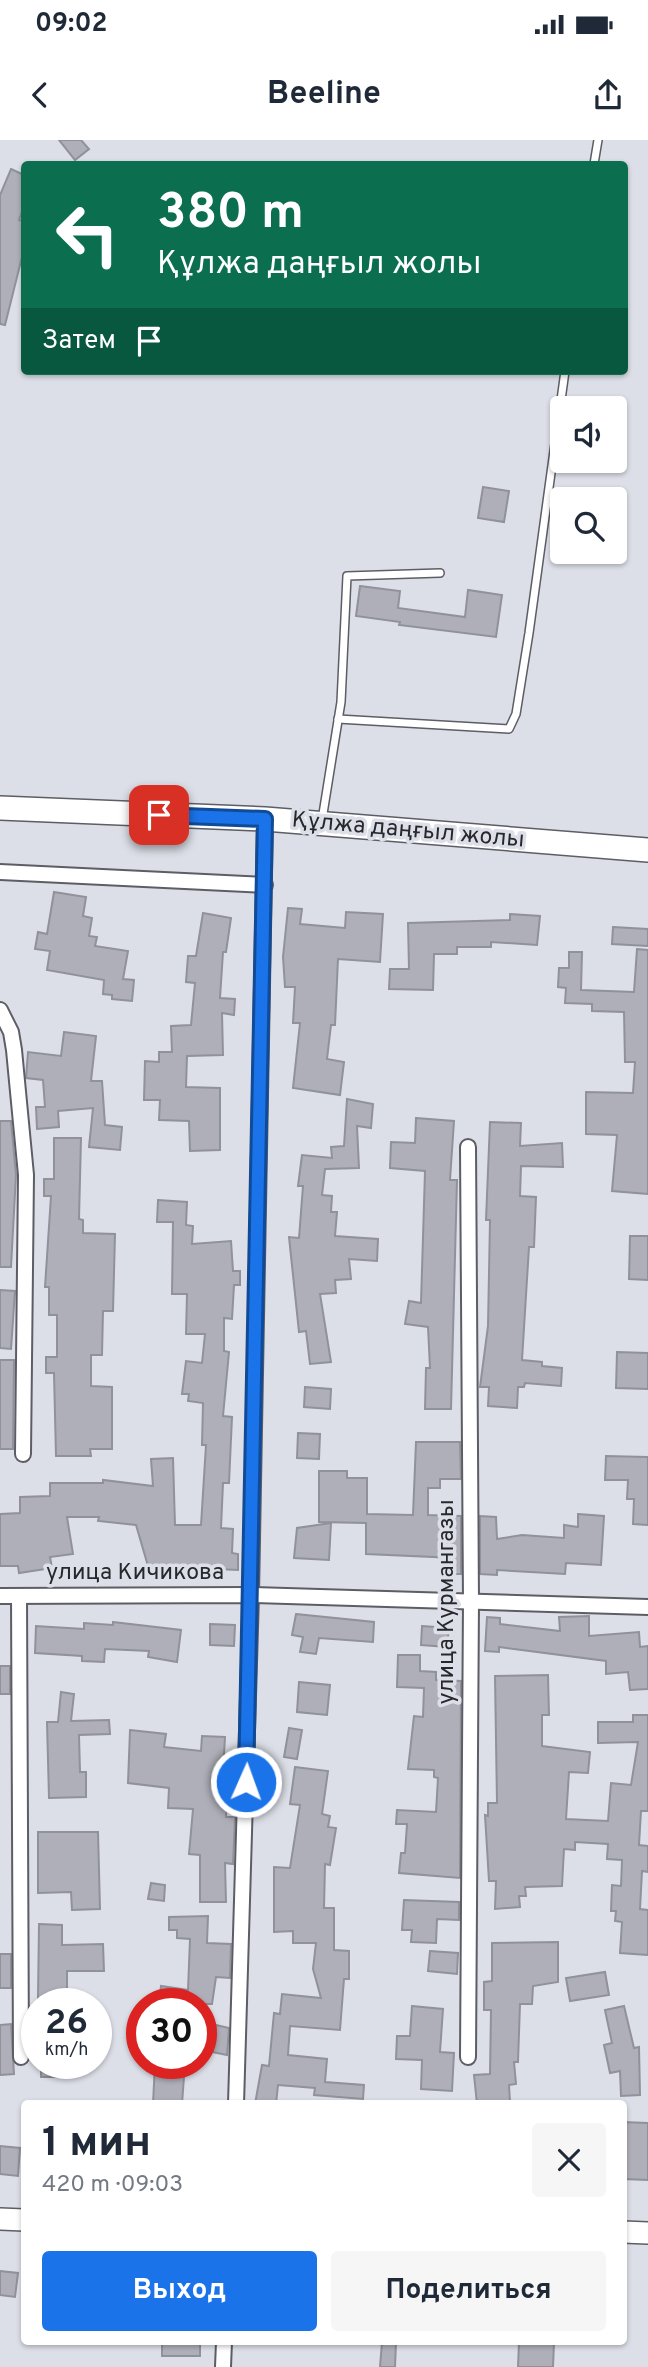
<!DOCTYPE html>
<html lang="ru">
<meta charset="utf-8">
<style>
:root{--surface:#fff;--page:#f6f6f7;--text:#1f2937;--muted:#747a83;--accent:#1a73e8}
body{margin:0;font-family:Overpass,sans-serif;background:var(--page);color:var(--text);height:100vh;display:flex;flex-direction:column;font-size:26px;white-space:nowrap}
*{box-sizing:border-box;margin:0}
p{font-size:23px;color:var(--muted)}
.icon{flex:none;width:38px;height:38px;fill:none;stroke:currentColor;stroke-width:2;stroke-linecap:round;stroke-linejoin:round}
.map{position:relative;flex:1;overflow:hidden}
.panel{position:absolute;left:21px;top:1960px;width:606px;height:245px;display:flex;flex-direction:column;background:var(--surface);border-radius:7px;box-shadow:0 2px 5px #0004}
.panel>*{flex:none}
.guide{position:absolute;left:21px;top:21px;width:607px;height:214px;border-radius:7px;box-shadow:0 2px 5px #0004;background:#0b6e4f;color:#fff;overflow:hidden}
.tools{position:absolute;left:550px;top:256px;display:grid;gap:14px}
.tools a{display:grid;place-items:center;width:77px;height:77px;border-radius:7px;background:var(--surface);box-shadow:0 2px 5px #0004;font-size:35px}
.speed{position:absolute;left:21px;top:1848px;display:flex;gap:14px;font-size:35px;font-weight:700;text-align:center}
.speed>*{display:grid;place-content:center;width:91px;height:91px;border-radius:50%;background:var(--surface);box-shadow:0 2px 5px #0004;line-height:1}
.speed small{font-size:18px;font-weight:400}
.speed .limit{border:10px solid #d22;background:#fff;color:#111}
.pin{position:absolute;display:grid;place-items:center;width:60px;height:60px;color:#fff;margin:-30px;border-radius:14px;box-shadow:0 4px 10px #0006}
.me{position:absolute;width:77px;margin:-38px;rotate:2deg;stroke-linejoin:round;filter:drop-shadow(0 0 5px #0008)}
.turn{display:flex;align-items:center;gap:24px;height:147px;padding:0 21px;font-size:32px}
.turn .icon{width:91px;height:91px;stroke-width:2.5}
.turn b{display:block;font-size:49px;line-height:60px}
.then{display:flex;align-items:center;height:66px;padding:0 21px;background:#0003;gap:14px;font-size:26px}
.round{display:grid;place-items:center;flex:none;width:74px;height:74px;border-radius:7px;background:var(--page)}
.summary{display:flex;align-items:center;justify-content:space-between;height:119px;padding:0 21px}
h1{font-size:42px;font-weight:700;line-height:52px}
.primary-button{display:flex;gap:14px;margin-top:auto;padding:14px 21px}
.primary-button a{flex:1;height:80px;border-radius:7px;background:var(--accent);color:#fff;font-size:28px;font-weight:700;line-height:80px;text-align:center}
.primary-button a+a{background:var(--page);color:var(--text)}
.status{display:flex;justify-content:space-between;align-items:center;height:49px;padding:0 35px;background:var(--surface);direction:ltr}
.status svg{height:19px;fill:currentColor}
header{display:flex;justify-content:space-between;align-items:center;height:91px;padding:0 21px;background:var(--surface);font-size:32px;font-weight:700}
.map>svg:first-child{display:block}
</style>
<div class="status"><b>09:02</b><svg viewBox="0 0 49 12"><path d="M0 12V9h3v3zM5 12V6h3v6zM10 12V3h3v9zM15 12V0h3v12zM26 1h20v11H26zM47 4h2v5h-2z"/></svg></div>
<header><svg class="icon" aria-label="back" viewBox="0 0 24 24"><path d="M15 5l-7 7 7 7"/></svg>Beeline<svg class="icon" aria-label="share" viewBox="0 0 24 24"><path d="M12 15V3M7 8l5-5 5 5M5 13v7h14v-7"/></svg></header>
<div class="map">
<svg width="648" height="2227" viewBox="0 0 648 2227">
<rect width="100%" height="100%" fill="#dddfe8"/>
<g fill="#aeafb8" stroke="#90919a" stroke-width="2">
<path d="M 59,0 L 81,0 L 89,9 L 75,20 Z"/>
<path d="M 11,29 L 24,35 L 24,66 L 19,80 L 24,81 L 24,109 L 5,185 L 0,184 L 0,55 Z"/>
<path d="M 483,347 L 509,351 L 504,382 L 478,378 Z"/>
<path d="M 360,446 L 400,451 L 398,468 L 465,477 L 468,450 L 502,455 L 496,497 L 399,485 L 400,482 L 356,476 Z"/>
<path d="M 54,752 L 86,757 L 83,776 L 92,778 L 89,796 L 97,797 L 95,806 L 128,811 L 123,839 L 134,840 L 132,861 L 112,859 L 112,855 L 103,854 L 104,840 L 47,830 L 50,811 L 35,809 L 38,792 L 47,794 Z"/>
<path d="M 288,768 L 302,769 L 300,784 L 345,788 L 346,772 L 383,774 L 380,822 L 338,819 L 335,885 L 331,885 L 327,919 L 344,922 L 340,955 L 293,948 L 300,883 L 293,883 L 295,847 L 285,847 L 283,817 Z"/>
<path d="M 203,773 L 231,778 L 226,812 L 223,812 L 220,858 L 235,859 L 234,875 L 222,873 L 223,915 L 187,916 L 186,947 L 220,948 L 220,1010 L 190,1011 L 189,981 L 159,980 L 160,960 L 144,960 L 145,921 L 159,922 L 159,912 L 172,912 L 171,886 L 191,885 L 195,843 L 186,842 L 188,816 L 196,816 Z"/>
<path d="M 510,774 L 540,776 L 537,805 L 491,802 L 491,807 L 457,807 L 457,814 L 434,814 L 433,850 L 389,849 L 390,829 L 409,829 L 408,783 L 510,780 Z"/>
<path d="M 613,787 L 648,789 L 648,806 L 612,804 Z"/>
<path d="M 637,809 L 648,810 L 648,1054 L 612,1051 L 617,995 L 586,994 L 586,952 L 633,953 L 635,922 L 625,922 L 624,872 L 592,871 L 592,864 L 565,863 L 566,848 L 558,847 L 559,828 L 569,828 L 569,812 L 582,812 L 581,850 L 634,852 Z"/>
<path d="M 64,892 L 96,896 L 91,941 L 102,941 L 105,985 L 122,987 L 120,1010 L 89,1007 L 93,968 L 58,971 L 59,987 L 37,989 L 36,967 L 45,967 L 43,940 L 26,938 L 28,912 L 61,916 Z"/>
<path d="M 347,959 L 373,964 L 371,988 L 357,986 L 359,1028 L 325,1029 L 322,1055 L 332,1056 L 331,1072 L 337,1072 L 335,1096 L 378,1099 L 377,1121 L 349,1119 L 351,1139 L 335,1140 L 336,1153 L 320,1154 L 331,1222 L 310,1224 L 306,1191 L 299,1192 L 289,1097 L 299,1098 L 303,1046 L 298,1046 L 302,1015 L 332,1018 L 331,1007 L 344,1006 Z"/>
<path d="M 416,978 L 454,981 L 450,1040 L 457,1040 L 451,1269 L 425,1269 L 426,1228 L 430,1228 L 428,1187 L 405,1184 L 409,1161 L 421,1163 L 425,1031 L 390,1028 L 391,1002 L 415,1003 Z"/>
<path d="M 0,981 L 11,981 L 16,1035 L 11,1127 L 0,1127 Z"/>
<path d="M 490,982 L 521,983 L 520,1006 L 562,1003 L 563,1027 L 521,1026 L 520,1056 L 536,1057 L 534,1107 L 529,1107 L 522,1220 L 542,1222 L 542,1226 L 562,1228 L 561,1246 L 525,1243 L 524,1247 L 518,1247 L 517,1268 L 488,1266 L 489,1247 L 480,1247 L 488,1186 L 490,1080 L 486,1080 Z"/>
<path d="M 54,998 L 81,998 L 79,1079 L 83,1080 L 83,1093 L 115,1094 L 113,1171 L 103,1171 L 102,1215 L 91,1215 L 91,1246 L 112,1247 L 112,1309 L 90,1309 L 91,1316 L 56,1316 L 54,1233 L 46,1233 L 46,1217 L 57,1217 L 57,1175 L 49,1175 L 49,1147 L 45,1147 L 51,1056 L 44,1056 L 44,1039 L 54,1039 Z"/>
<path d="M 158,1060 L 187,1062 L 186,1085 L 193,1086 L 192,1104 L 231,1101 L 233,1131 L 240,1131 L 240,1145 L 234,1145 L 232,1179 L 224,1178 L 224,1211 L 229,1212 L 223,1276 L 232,1277 L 229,1343 L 223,1343 L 221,1388 L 233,1389 L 232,1413 L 238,1414 L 238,1430 L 148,1426 L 136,1385 L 98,1381 L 99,1377 L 67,1377 L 73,1414 L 50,1417 L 52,1428 L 19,1433 L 18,1426 L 0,1426 L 0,1374 L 20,1373 L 20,1357 L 50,1356 L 50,1343 L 103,1343 L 103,1340 L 153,1346 L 151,1319 L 173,1318 L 175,1385 L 201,1385 L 206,1305 L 202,1305 L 203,1263 L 188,1261 L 189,1254 L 182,1254 L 186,1221 L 202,1223 L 205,1194 L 186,1194 L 187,1154 L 172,1154 L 173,1082 L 157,1082 Z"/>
<path d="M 630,1096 L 648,1096 L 648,1140 L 629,1139 Z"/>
<path d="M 0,1150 L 15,1151 L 11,1209 L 0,1208 Z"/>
<path d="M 617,1212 L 648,1213 L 648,1249 L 616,1248 Z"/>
<path d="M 0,1220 L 14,1220 L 13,1309 L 0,1309 Z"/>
<path d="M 305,1247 L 331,1249 L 330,1269 L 304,1267 Z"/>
<path d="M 298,1293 L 320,1294 L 319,1319 L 297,1318 Z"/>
<path d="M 416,1302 L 460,1302 L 461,1339 L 440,1339 L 440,1348 L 428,1348 L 428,1375 L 461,1376 L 461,1434 L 454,1434 L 455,1418 L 366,1414 L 366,1383 L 319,1382 L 319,1331 L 347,1331 L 347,1338 L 367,1338 L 367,1374 L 413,1375 Z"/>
<path d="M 606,1316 L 648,1317 L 648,1385 L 633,1384 L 634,1359 L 627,1359 L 628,1340 L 605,1340 Z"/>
<path d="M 578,1374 L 604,1376 L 601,1425 L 566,1423 L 565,1434 L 497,1430 L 497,1435 L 480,1434 L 480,1376 L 496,1377 L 497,1399 L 522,1395 L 564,1398 L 564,1385 L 578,1387 Z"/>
<path d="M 331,1383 L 329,1420 L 294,1418 L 297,1388 Z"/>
<path d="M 296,1474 L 374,1482 L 373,1502 L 319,1498 L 316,1514 L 300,1512 L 303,1497 L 292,1495 Z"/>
<path d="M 589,1476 L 589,1496 L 639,1492 L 640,1507 L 648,1506 L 648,1549 L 630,1550 L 628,1532 L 606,1534 L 606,1521 L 499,1507 L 499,1512 L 485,1511 L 487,1477 L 500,1478 L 500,1484 L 560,1491 L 559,1477 Z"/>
<path d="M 113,1482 L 181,1490 L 177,1522 L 148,1517 L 149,1511 L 105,1509 L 104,1522 L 82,1521 L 82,1516 L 35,1513 L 36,1486 L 84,1489 L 84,1483 L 113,1485 Z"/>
<path d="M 210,1484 L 235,1485 L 234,1506 L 210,1505 Z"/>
<path d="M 422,1486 L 449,1488 L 447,1507 L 421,1505 Z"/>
<path d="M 398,1515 L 420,1515 L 420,1531 L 436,1532 L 436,1540 L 461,1541 L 460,1738 L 399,1733 L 401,1713 L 405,1713 L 407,1684 L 396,1684 L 397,1670 L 436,1672 L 438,1638 L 434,1637 L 434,1630 L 408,1629 L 414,1576 L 423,1577 L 424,1548 L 397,1547 Z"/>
<rect x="0" y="1526" width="10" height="28"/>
<path d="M 548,1535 L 549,1575 L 542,1575 L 542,1606 L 590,1612 L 588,1633 L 569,1632 L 566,1679 L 608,1681 L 611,1643 L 631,1645 L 638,1602 L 598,1603 L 598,1582 L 633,1582 L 633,1575 L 648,1575 L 648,1671 L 641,1671 L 639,1705 L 648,1706 L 648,1732 L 642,1731 L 640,1769 L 648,1770 L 648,1815 L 620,1813 L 622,1782 L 615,1781 L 616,1771 L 611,1771 L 612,1745 L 621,1746 L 622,1720 L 607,1719 L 608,1704 L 575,1702 L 575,1710 L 564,1709 L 562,1746 L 525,1747 L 526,1756 L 519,1756 L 520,1767 L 495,1769 L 496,1741 L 489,1741 L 485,1675 L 488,1676 L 488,1663 L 497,1663 L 495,1536 Z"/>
<path d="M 299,1542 L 330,1545 L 327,1575 L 297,1572 Z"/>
<path d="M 61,1552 L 74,1554 L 71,1581 L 109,1580 L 110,1594 L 79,1595 L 80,1632 L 86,1632 L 86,1657 L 49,1658 L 47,1582 L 58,1582 Z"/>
<path d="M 289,1588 L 302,1590 L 297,1619 L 284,1617 Z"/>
<path d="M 130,1590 L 166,1594 L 164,1607 L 201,1611 L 202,1596 L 225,1597 L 222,1650 L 227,1650 L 226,1677 L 235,1677 L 233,1724 L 225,1723 L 226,1762 L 200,1762 L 200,1715 L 189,1714 L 193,1669 L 168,1668 L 169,1648 L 128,1643 Z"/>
<path d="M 295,1627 L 328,1631 L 322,1674 L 330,1676 L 328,1687 L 336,1688 L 330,1725 L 325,1724 L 324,1768 L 334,1768 L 334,1810 L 349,1811 L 349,1839 L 344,1839 L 340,1890 L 290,1886 L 288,1915 L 327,1919 L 325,1942 L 364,1945 L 363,1959 L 314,1955 L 315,1948 L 278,1945 L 276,1964 L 255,1964 L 262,1925 L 269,1926 L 274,1873 L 280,1874 L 282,1854 L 321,1858 L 313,1829 L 316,1803 L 293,1803 L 293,1791 L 274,1792 L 274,1727 L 290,1728 L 300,1665 L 290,1664 Z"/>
<path d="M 38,1692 L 98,1692 L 100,1769 L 72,1770 L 71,1752 L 38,1753 Z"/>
<path d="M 151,1743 L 165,1745 L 164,1761 L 148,1759 Z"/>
<path d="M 404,1760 L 459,1762 L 459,1780 L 437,1779 L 436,1803 L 411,1802 L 412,1790 L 402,1790 Z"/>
<path d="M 208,1776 L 207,1803 L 231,1804 L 230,1838 L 216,1837 L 212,1864 L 159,1864 L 161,1846 L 188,1850 L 190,1799 L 177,1798 L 177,1790 L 169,1790 L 169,1777 Z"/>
<path d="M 39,1784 L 62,1785 L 62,1805 L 103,1804 L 104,1831 L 67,1831 L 67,1864 L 42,1864 L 42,1858 L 38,1858 Z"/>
<path d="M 558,1802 L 558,1842 L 533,1846 L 532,1864 L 520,1864 L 518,1922 L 514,1922 L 516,1944 L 509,1945 L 510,1962 L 477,1964 L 474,1935 L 490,1934 L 491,1870 L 484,1870 L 484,1842 L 492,1841 L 492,1803 Z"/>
<path d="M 430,1811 L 458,1813 L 457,1834 L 428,1831 Z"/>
<rect x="0" y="1814" width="11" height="34"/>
<path d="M 605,1832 L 609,1855 L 570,1861 L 566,1838 Z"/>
<path d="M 412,1866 L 443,1869 L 440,1912 L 454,1913 L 452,1951 L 421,1949 L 422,1920 L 396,1919 L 397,1896 L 410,1896 Z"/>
<path d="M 624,1866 L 634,1908 L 639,1907 L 640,1955 L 621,1956 L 620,1931 L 610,1933 L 604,1905 L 612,1903 L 605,1870 Z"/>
<path d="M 11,1884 L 14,1934 L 0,1935 L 0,1885 Z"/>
<path d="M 216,1885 L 229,1888 L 227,1915 L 212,1912 Z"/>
<rect x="41" y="1923" width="26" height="14"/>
<path d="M 155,1923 L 185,1923 L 182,1964 L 153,1964 Z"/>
<path d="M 623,1982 L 648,1983 L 648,2040 L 623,2039 Z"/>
<path d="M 0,2006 L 20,2008 L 18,2036 L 0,2034 Z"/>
<path d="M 0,2131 L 18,2133 L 15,2157 L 0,2155 Z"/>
<rect x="162" y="2202" width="38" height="14"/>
<path d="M 382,2202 L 396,2202 L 395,2227 L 380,2227 Z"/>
<path d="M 519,2202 L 554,2202 L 553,2227 L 518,2227 Z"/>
</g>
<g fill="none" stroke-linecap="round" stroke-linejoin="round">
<g stroke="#5c5d65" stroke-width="10">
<g id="lane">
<path d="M 594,24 L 598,0"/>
<path d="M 338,579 L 509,589 L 516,574 L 529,493 L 565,231"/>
<path d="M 322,680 L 341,562 L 347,436 L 440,433"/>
</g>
</g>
<g stroke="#5c5d65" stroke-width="18">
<g id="street">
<path d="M 0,732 L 265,745"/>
<path d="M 0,870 L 11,892 L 14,910 L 26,1035 L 23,1314"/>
<path d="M 0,1456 L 251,1455 L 648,1467"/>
<path d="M 19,1456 L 21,1917"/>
<path d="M 468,1917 L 471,1461 L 468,1007"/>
<path d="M 236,1964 L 251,1455 L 265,679"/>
<path d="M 223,2227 L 224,2202"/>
</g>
</g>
<g stroke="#5c5d65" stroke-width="24">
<g id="secondary">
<path d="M 0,2079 L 24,2080"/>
<path d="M 623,2092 L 648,2093"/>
</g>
</g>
<g stroke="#5c5d65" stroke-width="26">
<path id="primary" d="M 0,668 L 265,679 L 648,710"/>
</g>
<use href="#lane" stroke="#fff" stroke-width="7"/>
<use href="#street" stroke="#fff" stroke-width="14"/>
<use href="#secondary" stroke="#fff" stroke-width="21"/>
<use href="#primary" stroke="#fff" stroke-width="23"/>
</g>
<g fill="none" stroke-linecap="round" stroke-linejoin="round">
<g stroke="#114b97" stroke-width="18">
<path id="route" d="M 159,675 L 265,679 L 246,1642"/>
</g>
<use href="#route" stroke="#1a73e8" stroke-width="12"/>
</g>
<g text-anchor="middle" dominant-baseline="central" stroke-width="7" stroke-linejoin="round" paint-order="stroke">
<g font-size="23" fill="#27282b" stroke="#dddfe8">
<text transform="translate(408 691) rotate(5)">Құлжа даңғыл жолы</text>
<text x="135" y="1433">улица Кичикова</text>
<text transform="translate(447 1462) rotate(-90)">улица Курмангазы</text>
</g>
</g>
</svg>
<div class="tools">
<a><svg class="icon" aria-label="sound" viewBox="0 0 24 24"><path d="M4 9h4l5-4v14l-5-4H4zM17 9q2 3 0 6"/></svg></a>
<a><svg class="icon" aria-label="search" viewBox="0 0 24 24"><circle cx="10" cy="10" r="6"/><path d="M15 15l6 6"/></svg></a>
</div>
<div class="speed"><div>26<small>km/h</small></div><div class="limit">30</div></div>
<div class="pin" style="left:159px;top:675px;background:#d93025"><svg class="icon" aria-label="arrive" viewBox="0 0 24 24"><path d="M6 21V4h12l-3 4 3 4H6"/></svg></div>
<svg class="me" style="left:246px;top:1642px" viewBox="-20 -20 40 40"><circle r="17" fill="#1a73e8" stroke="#fff" stroke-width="3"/><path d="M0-11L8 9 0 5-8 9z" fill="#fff"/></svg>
<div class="guide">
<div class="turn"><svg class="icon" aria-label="left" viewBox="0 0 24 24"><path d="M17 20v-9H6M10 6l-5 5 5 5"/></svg><div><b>380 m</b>Құлжа даңғыл жолы</div></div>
<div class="then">Затем<svg class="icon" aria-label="arrive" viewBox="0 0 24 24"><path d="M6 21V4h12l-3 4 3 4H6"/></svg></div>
</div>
<section class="panel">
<div class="summary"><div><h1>1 мин</h1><p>420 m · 09:03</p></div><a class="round"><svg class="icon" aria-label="close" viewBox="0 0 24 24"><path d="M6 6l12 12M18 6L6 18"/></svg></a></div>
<div class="primary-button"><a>Выход</a><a>Поделиться</a></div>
</section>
</div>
